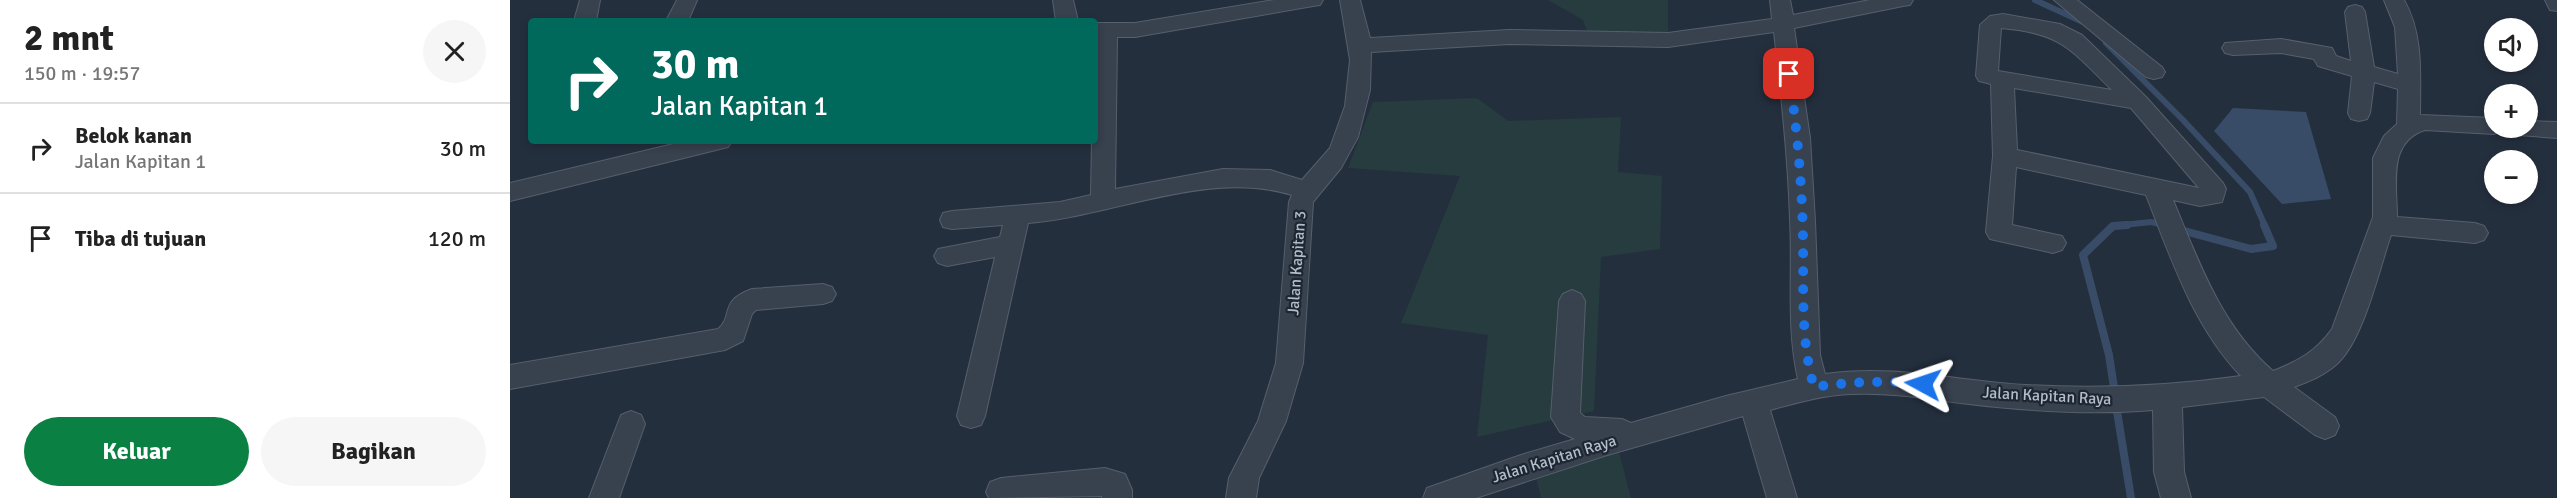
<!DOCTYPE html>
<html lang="id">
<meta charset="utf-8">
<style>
:root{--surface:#fff;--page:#f6f6f6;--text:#222;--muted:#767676;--line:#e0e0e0;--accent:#0b8043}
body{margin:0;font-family:Signika,sans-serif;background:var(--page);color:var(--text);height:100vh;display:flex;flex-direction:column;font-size:22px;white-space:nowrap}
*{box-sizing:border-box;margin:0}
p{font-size:20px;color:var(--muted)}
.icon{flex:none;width:33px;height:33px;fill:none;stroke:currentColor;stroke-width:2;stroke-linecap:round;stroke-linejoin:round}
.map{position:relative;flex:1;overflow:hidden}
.side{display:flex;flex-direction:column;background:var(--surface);width:510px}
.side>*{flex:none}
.hud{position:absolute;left:18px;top:18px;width:570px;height:126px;border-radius:6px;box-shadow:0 3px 9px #0003;background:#00695c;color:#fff;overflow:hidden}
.tools{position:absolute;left:1974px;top:18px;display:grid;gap:12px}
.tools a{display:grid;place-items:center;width:54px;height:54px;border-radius:50%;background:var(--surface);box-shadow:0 3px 9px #0003;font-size:30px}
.pin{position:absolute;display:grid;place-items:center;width:51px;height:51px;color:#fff;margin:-26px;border-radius:12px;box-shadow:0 3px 9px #0006}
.me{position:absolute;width:66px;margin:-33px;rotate:275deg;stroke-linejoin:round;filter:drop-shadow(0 0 4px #0008)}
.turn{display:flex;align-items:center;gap:21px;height:126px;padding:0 24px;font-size:27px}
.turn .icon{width:78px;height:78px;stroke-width:2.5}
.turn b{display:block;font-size:42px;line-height:51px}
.round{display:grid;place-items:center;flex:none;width:63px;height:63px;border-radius:32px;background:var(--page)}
.summary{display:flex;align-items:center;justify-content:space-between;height:102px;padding:0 24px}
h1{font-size:36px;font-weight:800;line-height:45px}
.primary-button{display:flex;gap:12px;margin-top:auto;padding:12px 24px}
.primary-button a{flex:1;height:69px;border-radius:36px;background:var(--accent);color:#fff;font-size:24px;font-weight:800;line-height:69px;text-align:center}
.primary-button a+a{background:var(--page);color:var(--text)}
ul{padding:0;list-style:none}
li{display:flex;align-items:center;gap:18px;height:90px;padding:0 24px;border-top:2px solid var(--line)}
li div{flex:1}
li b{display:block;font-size:22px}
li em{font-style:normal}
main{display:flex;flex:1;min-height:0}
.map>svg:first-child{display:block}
</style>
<main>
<section class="side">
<div class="summary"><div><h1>2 mnt</h1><p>150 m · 19:57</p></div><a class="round"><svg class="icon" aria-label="close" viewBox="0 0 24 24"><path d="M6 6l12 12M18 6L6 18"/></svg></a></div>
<ul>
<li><svg class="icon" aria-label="right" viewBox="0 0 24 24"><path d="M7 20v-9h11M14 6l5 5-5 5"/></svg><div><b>Belok kanan</b><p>Jalan Kapitan 1</p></div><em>30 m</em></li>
<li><svg class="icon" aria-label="arrive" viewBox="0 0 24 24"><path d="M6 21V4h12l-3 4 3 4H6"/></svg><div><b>Tiba di tujuan</b></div><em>120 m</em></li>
</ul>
<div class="primary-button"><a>Keluar</a><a>Bagikan</a></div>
</section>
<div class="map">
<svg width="2047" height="498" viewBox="0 0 2047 498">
<rect width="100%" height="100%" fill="#242f3e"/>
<g fill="#263c3f">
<path d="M 1038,0 L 1158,0 L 1158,40 L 1080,39 L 1073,20 Z"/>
<path d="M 967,98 L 998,121 L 1111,117 L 1108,172 L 1152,176 L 1150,249 L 1091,257 L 1084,411 L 967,437 L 978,335 L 891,323 L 950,176 L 838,168 L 863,102 Z"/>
<path d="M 1108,448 L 1121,498 L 1031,498 L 1025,473 Z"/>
</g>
<path fill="#394c67" d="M 1723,108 L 1796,112 L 1821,199 L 1772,204 L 1704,131 Z"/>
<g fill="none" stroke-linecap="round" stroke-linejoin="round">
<g stroke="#394c67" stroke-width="6">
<path d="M 1525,0 L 1575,23"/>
<path d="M 1596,43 L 1673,120 L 1740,192 L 1755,226"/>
<path d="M 1603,226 L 1641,222 L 1654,225"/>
</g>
<g stroke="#394c67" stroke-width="8">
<path d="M 1667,229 L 1741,249 L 1763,246 L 1754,225"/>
<path d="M 1605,394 L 1599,355 L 1573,255 L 1603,226 L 1617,225"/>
<path d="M 1606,405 L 1621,498"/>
</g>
<g stroke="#565f6c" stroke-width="2">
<g id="minor">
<path d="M 70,0 L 90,0 L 86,21 L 64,21 Z"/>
<path d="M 167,0 L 187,0 L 178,21 L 156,21 Z"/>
<path d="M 543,0 L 563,0 L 568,21 L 546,21 Z"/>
<path d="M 764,0 L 813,0 L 810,5 L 803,6 L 625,37 L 607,37 L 605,189 L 713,169 L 760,170 L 792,180 L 820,148 L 835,106 L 840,60 L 830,0 L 850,0 L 860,38 L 999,30 L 1158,33 L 1262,19 L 1260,0 L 1280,0 L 1283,15 L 1360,0 L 1403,0 L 1400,5 L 1393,6 L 1284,28 L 1300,138 L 1305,221 L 1310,355 L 1315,374 C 1385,364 1446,381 1516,385 C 1588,389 1659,386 1731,376 C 1683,326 1661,258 1636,195 L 1506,167 L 1502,225 L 1552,236 L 1556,243 L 1552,250 L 1543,253 L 1480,239 L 1476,232 L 1483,156 L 1481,84 L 1469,81 L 1466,76 L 1470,25 L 1480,16 L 1493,14 L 1550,24 L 1572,35 L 1636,97 L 1713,183 L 1716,189 L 1712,202 L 1690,206 L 1663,200 C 1689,262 1711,326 1763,371 C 1789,361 1806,351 1822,329 L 1863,217 L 1863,158 L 1874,136 L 1887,124 L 1888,89 L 1864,82 L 1860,113 L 1857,119 L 1849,121 L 1841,119 L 1838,113 L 1842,76 L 1808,66 L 1804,59 L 1771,53 L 1723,55 L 1715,53 L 1712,48 L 1715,43 L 1771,39 L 1822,48 L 1826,56 L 1841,61 L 1835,12 L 1838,7 L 1845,5 L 1852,7 L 1855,12 L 1864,67 L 1888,74 L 1885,27 L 1874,0 L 1894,0 C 1914,35 1910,76 1910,115 L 1984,118 L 1984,128 L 2018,128 L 2018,121 L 2047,122 L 2047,138 L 1995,134 L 1993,130 L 1984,134 L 1915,130 C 1877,142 1887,186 1887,217 L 1965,223 L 1974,226 L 1978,233 L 1974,240 L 1965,243 L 1881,235 C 1869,270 1854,338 1828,363 C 1815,375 1800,381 1784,387 L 1825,417 L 1829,426 L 1825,435 L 1815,439 L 1805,435 L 1754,397 L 1672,407 L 1674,472 L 1681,498 L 1651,498 L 1644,472 L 1643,410 C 1584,415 1518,411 1459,404 C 1419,399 1381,392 1341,394 C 1313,395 1286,403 1260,410 L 1287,498 L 1257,498 L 1233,416 L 1094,456 L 966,498 L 913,498 L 917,488 L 1011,455 L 1065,439 L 1050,432 L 1041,417 L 1049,301 L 1053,294 L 1062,290 L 1071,294 L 1075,301 L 1070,413 L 1075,417 L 1112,419 L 1121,423 L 1216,396 L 1288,379 C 1276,327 1283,272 1280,219 C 1278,156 1271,94 1264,32 L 1158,47 L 999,44 L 861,52 L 860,90 L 848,137 L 831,168 L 803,202 L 793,363 L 776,421 L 749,478 L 746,498 L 716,498 L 719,478 L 748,421 L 766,363 L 779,202 L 782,195 C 698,169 604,216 518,223 L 475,416 L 471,425 L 461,428 L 451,425 L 447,416 L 485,257 L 437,266 L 428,263 L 424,256 L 428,249 L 490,237 L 493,225 L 442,229 L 433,227 L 430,220 L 433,213 L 442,211 L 550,202 L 581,195 L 582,141 L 585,141 L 585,23 L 625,23 ZM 1491,28 C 1552,33 1561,50 1602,90 L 1488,71 ZM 1504,88 L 1621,108 L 1689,188 L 1507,150 Z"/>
<path d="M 1544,0 L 1567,0 L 1652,67 L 1655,72 L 1652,77 L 1644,79 L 1636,77 Z"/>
<path d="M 2035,0 L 2047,0 L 2047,11 L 2040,10 Z"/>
<path d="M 176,141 L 222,141 L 218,147 L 210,149 L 0,201 L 0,183 Z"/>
<path d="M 313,284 L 322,287 L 326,294 L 322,301 L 313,304 L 246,310 L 242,314 L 233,341 L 215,350 L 0,389 L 0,365 L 208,329 C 224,316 208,301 242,289 Z"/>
<path d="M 121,411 L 131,415 L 135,424 L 109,498 L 79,498 L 111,415 Z"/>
<path d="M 595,468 L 615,474 L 622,490 L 622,498 L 592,498 L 592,496 L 479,498 L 476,492 L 480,482 L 491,478 Z"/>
</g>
</g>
<use href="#minor" fill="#38414e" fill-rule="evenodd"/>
</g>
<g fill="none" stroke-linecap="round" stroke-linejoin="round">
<path stroke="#1a73e8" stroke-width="10" stroke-dasharray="0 18" d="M 1279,74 C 1287,129 1292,182 1293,238 C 1294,288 1290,339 1304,387 C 1340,382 1377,380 1413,384"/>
</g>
<g text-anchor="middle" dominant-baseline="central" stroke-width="4.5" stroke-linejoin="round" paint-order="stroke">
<g font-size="16" fill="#b4bcc9" stroke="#1d2633">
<text transform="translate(787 263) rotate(-86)">Jalan Kapitan 3</text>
<text transform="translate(1537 396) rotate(3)">Jalan Kapitan Raya</text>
<text transform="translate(1044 459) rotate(-17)">Jalan Kapitan Raya</text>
</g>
</g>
</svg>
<div class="tools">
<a><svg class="icon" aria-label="sound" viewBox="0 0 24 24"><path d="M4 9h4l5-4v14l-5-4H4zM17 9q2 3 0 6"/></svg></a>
<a>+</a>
<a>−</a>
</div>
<div class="pin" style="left:1279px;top:74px;background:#d93025"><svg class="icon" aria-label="arrive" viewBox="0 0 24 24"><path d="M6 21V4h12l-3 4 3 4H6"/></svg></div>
<svg class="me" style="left:1413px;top:384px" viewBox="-20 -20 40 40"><path d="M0-17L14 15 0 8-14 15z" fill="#1a73e8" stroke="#fff" stroke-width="4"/></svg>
<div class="hud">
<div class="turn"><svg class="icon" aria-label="right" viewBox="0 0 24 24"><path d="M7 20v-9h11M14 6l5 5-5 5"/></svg><div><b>30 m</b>Jalan Kapitan 1</div></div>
</div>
</div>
</main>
